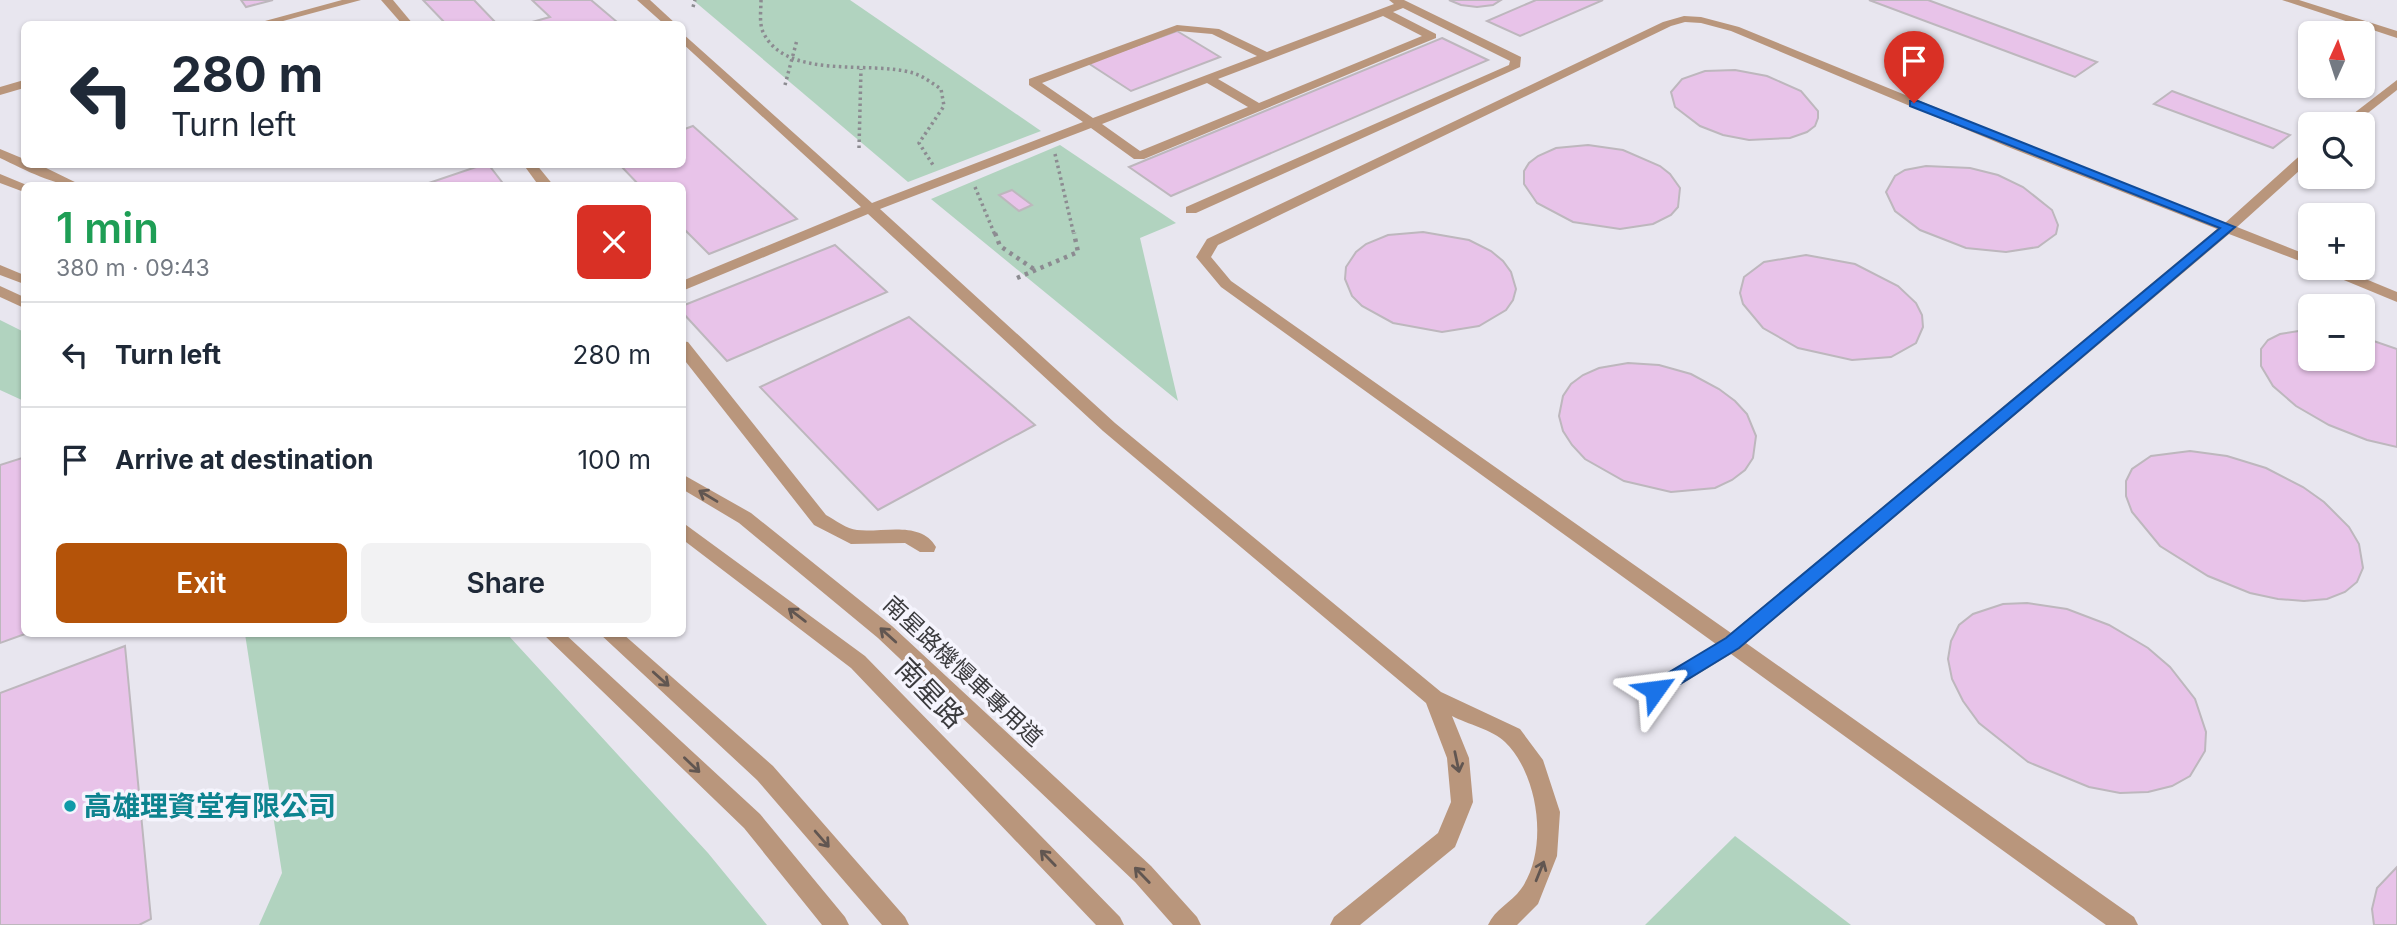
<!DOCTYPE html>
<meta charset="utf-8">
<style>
:root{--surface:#fff;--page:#f2f2f3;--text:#1f2937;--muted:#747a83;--line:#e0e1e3;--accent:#b45309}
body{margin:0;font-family:Inter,"Noto Sans TC",sans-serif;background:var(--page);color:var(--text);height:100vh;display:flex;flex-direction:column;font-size:26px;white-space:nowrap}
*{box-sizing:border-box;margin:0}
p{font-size:23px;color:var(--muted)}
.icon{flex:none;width:38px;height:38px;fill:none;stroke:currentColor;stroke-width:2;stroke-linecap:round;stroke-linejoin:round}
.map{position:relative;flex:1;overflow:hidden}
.sheet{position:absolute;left:21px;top:182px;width:665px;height:455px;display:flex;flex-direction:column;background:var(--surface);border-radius:10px;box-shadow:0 2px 5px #0004}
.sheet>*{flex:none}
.banner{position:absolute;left:21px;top:21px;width:665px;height:147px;border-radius:10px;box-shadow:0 2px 5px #0004;background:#fff;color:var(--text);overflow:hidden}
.needle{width:46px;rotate:3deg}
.tools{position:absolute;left:2298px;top:21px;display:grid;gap:14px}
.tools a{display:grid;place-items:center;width:77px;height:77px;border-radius:10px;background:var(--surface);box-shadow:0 2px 5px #0004;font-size:35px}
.pin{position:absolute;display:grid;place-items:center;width:60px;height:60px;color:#fff;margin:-72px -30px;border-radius:50% 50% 50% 0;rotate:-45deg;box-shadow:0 0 7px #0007}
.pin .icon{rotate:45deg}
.me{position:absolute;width:77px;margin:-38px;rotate:59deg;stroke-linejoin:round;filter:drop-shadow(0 0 5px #0008)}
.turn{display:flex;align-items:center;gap:24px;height:147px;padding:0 35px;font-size:32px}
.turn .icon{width:91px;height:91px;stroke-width:2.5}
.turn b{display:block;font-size:49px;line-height:60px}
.round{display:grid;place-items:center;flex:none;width:74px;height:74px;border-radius:10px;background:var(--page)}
.head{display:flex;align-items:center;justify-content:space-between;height:119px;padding:0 35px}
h1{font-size:42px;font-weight:600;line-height:52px;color:#1e9e55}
.action{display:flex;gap:14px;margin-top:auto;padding:14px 35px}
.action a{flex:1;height:80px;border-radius:10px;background:var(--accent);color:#fff;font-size:28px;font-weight:600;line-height:80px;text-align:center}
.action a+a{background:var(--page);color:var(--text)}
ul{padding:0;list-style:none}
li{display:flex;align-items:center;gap:21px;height:105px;padding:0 35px;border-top:2px solid var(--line)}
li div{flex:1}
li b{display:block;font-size:26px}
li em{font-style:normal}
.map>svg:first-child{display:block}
</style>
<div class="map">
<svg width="2397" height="925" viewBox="0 0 2397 925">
<rect width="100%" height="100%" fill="#e8e6ef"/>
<g fill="#b1d3bf">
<path d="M 693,0 L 850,0 L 1041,131 L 908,182 Z"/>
<path d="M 1060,145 L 1176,223 L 1140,238 L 1178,401 L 931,199 Z"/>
<path d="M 0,320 L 24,332 L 24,401 L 0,390 Z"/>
<path d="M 245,634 L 507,634 L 708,853 L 767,925 L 259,925 L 282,873 Z"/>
<path d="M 1735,836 L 1851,925 L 1645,925 Z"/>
</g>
<g fill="#e8c3e9" stroke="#bdb7bd" stroke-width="2">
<path d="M 241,0 L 273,0 L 246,7 Z"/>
<path d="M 423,0 L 474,0 L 497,24 L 446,24 Z"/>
<path d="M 532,0 L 591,0 L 617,22 L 525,24 L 550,17 Z"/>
<path d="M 1449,0 L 1501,0 L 1493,5 L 1477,7 L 1461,5 Z"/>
<path d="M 1536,0 L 1603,0 L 1520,36 L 1487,21 Z"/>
<path d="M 1869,0 L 1928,0 L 2097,62 L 2075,77 Z"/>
<path d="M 1177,31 L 1220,57 L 1131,91 L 1088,63 Z"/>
<path d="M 1442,38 L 1488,60 L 1171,196 L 1129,167 Z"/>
<path d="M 1735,70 L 1767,76 L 1801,91 L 1818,111 L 1818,118 L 1815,126 L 1807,132 L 1790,138 L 1749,140 L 1723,135 L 1700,126 L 1675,107 L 1671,92 L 1682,79 L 1705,71 Z"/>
<path d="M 2172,91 L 2290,135 L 2273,148 L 2154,104 Z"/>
<path d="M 693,126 L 797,219 L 709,254 L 682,227 L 682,186 L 640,186 L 619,164 L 682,164 L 682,130 Z"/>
<path d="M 1588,145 L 1623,150 L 1660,166 L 1670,174 L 1680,188 L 1678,207 L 1671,215 L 1653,224 L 1620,229 L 1573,222 L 1537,203 L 1524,184 L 1524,171 L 1529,163 L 1538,156 L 1556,148 Z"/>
<path d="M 485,164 L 488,164 L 505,186 L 420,186 Z"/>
<path d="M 1926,166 L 1970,168 L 1998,175 L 2023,187 L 2052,210 L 2058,225 L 2056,234 L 2038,247 L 2006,252 L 1966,248 L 1920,230 L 1895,211 L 1886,192 L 1895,176 L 1905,170 Z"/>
<path d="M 1012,190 L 1032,205 L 1019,211 L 999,195 Z"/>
<path d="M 1423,232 L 1469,240 L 1491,251 L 1503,261 L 1511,272 L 1516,289 L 1513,300 L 1506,310 L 1479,326 L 1442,332 L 1393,323 L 1362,306 L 1352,296 L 1345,279 L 1346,267 L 1356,252 L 1366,244 L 1388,235 Z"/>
<path d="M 835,245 L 887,292 L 727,361 L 682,312 L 682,306 Z"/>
<path d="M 1806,255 L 1855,264 L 1898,286 L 1916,303 L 1922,315 L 1923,327 L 1916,343 L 1891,357 L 1852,360 L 1798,348 L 1763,328 L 1743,304 L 1740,293 L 1744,277 L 1764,262 Z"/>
<path d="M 909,317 L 1035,425 L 878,510 L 760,387 Z"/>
<path d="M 2305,330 L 2310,330 L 2310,359 L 2362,359 L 2362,337 L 2397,349 L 2397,447 L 2367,440 L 2329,425 L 2296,406 L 2273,386 L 2261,366 L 2261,349 L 2268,340 L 2280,334 Z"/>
<path d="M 1628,363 L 1659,365 L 1691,374 L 1719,389 L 1735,401 L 1747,414 L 1756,436 L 1753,458 L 1745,470 L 1732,480 L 1715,488 L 1671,492 L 1624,481 L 1585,459 L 1572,445 L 1563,431 L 1559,416 L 1563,396 L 1571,384 L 1583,375 L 1599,368 Z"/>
<path d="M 2190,451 L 2227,456 L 2266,468 L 2303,487 L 2324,502 L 2349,527 L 2359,544 L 2363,568 L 2357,582 L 2345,592 L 2327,599 L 2304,601 L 2278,599 L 2250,593 L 2208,576 L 2160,546 L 2132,512 L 2126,496 L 2126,481 L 2132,469 L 2151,456 Z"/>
<path d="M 22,458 L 24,459 L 25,634 L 0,643 L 0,465 Z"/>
<path d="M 2027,603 L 2067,609 L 2109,625 L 2148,648 L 2170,667 L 2195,699 L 2206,732 L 2205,751 L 2190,776 L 2172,786 L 2148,792 L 2120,793 L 2089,787 L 2028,762 L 1979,723 L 1963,701 L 1952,679 L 1948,659 L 1951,641 L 1959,625 L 1973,614 L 2003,604 Z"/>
<path d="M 125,646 L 151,919 L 139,925 L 0,925 L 0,693 Z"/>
<path d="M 2397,867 L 2397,925 L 2374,925 L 2372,909 L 2377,888 Z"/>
</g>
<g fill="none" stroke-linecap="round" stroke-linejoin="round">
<g stroke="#8c8b91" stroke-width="3.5" stroke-dasharray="2.5 3.5" stroke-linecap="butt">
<path d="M 761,0 C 761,10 759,23 763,32 C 786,81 870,60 913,73 C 923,76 932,83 941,89 L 944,106 L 919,143 L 933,165"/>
<path d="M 693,7 L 695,0"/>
<path d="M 785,85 L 797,40"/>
<path d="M 859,148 L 861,69"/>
<path d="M 1055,154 L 1074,235"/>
<path d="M 975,187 L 995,235"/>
</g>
<g stroke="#8c8b91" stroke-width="4.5" stroke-dasharray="3.5 5" stroke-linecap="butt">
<path d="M 995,233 L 1000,246 L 1035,270"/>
<path d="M 1017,278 L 1078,252 L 1074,233"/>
</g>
<g fill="#b9967c" fill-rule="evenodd">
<path d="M 342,0 L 361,0 L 272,24 L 254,24 Z"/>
<path d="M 381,0 L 393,0 L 413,24 L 402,24 Z"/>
<path d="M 637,0 L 650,0 L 676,24 L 664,24 Z"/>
<path d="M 1389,0 L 1404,0 L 1521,57 L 1520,67 L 1196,213 L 1186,213 L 1186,207 L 1509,65 L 1510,61 L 1403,8 L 1393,12 L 1436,34 L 1436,38 L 1144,159 L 1134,159 L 1091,128 L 880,209 L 1115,423 L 1441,692 L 1520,729 L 1543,760 L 1560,812 L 1557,856 L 1538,904 L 1517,925 L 1488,925 C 1495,909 1511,903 1521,889 C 1549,850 1539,775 1505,742 C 1493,730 1467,724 1452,716 L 1469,758 L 1473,802 L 1455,847 L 1360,925 L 1330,925 L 1334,917 L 1438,833 L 1451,802 L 1447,758 L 1426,703 L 1103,431 L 868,214 L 682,291 L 682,281 L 861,207 L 682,43 L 682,33 L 872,203 L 1083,122 L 1029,85 L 1029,79 L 1177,25 L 1219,29 L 1267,52 L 1394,4 ZM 1383,16 L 1422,36 L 1259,103 L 1218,79 ZM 1178,31 L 1212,34 L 1257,56 L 1093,118 L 1042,83 ZM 1207,83 L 1248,107 L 1140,151 L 1102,124 Z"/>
<path d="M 2282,0 L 2299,0 L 2397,31 L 2397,38 Z"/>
<path d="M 1684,16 L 1701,17 L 1739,27 L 2018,141 L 2225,223 L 2305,151 L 2310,150 L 2310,161 L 2237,227 L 2310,256 L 2310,265 L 2229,234 L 1746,643 L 2134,917 L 2138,925 L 2106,925 L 1731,654 L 1662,696 L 1655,698 L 1648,696 L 1645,690 L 1648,684 L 1716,644 L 1221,287 L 1196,257 L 1207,239 L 1663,22 ZM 1685,22 L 1701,23 L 1731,31 L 2008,147 L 2217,229 L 1731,633 L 1231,281 L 1211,257 L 1218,245 L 1671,26 Z"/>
<path d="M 24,80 L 24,88 L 0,95 L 0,87 Z"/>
<path d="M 2397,80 L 2397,90 L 2354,124 L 2340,124 Z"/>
<path d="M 0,149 L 24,159 L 24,164 L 38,164 L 83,186 C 53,186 26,170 0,158 Z"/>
<path d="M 523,164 L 536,164 L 554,186 L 539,186 Z"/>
<path d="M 0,174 L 29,186 L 24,186 L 24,192 L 0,183 Z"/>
<path d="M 0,265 L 24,275 L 24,284 L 0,275 Z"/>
<path d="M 2320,268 L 2339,268 L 2397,292 L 2397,302 L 2322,271 Z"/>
<path d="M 0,286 L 24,297 L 24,308 L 0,297 Z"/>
<path d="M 682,341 L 688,342 L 826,515 C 835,520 847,529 857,530 C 882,533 921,520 936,547 L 934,552 L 920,552 L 905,543 L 851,544 L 814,525 L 682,357 Z"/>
<path d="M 682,474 L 751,513 L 892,626 L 1151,866 L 1197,917 L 1201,925 L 1173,925 L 1135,882 L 878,638 L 739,523 L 682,489 Z"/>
<path d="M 682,522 L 865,656 L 1120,917 L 1124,925 L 1096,925 L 851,668 L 682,539 Z"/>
<path d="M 543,634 L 565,634 L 760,814 L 845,917 L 849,925 L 822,925 L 744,828 Z"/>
<path d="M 600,634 L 623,634 L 773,766 L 905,917 L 909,925 L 882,925 L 757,780 Z"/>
</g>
</g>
<defs><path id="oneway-shaft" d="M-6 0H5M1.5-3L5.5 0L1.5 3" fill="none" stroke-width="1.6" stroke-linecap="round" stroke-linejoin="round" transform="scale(1.75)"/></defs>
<g stroke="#615651">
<use href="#oneway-shaft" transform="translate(708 496) rotate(-149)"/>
<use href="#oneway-shaft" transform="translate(797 615) rotate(-143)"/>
<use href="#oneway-shaft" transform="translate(888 635) rotate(-138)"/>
<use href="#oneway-shaft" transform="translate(661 679) rotate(42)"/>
<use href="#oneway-shaft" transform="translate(1457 762) rotate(78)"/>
<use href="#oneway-shaft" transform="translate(692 765) rotate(44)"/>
<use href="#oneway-shaft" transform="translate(822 839) rotate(49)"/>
<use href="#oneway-shaft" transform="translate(1048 858) rotate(-134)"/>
<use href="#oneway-shaft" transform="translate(1540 871) rotate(-68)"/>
<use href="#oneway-shaft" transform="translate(1142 875) rotate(-134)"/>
</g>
<path fill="#1a73e8" stroke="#114b97" stroke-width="2" d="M 1910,101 L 1918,101 L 2235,227 L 1739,648 L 1662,695 L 1655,698 L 1648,695 L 1646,690 L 1648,685 L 1726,638 L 2220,228 L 1910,106 Z"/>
<circle fill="#0f9aa8" stroke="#f5f4fd" stroke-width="2.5" cx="70" cy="806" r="7"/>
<g text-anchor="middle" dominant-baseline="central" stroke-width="7" stroke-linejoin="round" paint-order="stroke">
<g font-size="23" fill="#3b3b3e" stroke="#f5f4fd">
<text transform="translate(963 671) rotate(43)">南星路機慢車專用道</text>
</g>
<g font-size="28" fill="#3b3b3e" stroke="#f5f4fd">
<text transform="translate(930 693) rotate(46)">南星路</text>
</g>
<g font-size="28" font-weight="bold" fill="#0d838f" stroke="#f5f4fd" text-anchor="start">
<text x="84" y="806">高雄理資堂有限公司</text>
</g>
</g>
</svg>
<div class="tools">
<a><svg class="needle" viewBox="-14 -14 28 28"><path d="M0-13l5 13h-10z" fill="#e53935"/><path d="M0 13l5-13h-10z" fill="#747a83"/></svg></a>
<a><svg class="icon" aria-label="search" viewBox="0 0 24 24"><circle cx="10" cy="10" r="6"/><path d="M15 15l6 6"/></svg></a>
<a>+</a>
<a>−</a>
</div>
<div class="pin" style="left:1914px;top:103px;background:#d93025"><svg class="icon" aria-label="arrive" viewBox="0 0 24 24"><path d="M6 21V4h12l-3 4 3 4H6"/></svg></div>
<svg class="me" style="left:1655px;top:690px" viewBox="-20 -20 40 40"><path d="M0-17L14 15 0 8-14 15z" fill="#1a73e8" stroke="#fff" stroke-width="4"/></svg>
<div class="banner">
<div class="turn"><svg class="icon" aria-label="left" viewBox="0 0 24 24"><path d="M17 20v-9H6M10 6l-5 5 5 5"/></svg><div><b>280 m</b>Turn left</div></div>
</div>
<section class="sheet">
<div class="head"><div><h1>1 min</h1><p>380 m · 09:43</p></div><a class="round" style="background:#d93025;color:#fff"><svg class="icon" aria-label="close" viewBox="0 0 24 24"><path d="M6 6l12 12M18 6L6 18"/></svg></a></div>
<ul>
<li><svg class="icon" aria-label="left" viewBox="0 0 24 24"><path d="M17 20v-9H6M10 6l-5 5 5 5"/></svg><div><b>Turn left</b></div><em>280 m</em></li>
<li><svg class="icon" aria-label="arrive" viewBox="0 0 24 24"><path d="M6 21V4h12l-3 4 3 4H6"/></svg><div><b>Arrive at destination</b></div><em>100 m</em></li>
</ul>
<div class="action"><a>Exit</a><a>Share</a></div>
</section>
</div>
